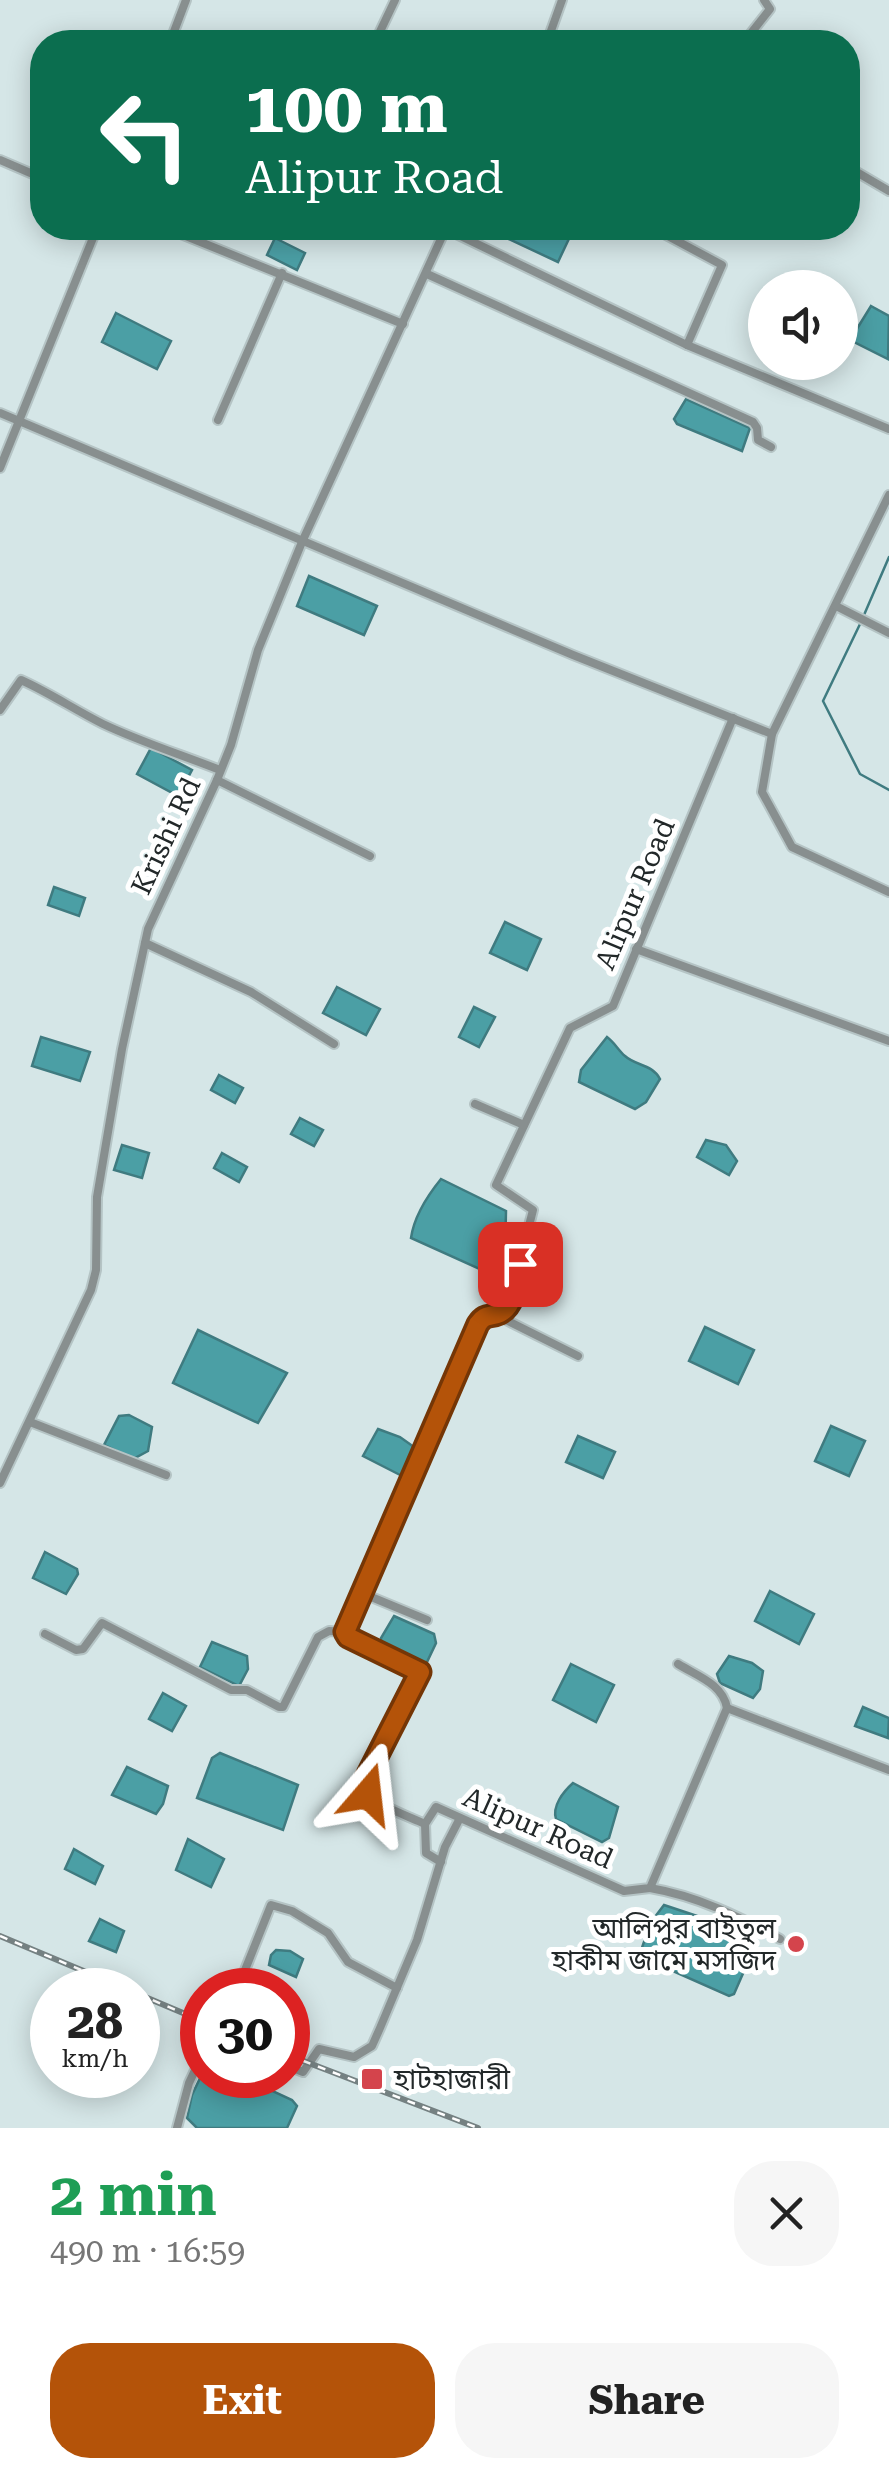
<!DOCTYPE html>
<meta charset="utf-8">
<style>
:root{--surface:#fff;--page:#f6f6f6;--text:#222;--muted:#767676;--accent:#b45309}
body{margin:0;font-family:"Roboto Serif","Noto Sans Bengali",serif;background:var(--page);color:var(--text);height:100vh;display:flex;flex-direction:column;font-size:38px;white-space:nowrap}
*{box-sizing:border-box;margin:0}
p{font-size:32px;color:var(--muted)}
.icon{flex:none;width:55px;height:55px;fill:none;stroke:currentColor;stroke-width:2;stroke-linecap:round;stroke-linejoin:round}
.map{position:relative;height:2128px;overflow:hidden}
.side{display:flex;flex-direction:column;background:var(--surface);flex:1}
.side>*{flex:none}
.guide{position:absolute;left:30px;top:30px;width:830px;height:210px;border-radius:40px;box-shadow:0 5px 25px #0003;background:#0b6e4f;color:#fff;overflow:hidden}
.fabs{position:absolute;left:748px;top:270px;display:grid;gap:20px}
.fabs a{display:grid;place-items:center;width:110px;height:110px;border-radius:50%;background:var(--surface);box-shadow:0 5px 25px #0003;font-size:50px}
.speed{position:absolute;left:30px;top:1968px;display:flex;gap:20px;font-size:50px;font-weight:700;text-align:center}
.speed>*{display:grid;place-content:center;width:130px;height:130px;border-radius:50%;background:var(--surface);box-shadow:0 5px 25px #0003;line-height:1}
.speed small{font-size:25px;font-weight:400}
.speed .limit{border:15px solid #d22;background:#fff;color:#111}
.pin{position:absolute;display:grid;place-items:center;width:85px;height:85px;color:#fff;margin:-42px;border-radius:20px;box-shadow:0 5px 15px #0006}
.me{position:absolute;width:110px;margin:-55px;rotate:17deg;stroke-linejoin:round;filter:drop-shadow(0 0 8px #0008)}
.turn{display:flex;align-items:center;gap:35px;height:210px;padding:0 50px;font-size:45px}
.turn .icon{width:130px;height:130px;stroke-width:2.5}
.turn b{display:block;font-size:70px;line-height:85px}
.round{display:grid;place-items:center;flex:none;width:105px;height:105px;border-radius:40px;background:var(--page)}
.head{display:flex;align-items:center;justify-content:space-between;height:170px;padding:0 50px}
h1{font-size:60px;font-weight:700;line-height:75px;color:#1e9e55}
.button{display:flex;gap:20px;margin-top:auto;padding:20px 50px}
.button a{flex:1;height:115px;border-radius:40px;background:var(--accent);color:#fff;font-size:40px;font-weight:700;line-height:115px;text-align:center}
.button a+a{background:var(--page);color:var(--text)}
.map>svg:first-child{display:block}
</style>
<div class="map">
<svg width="889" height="2128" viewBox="0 0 889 2128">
<rect width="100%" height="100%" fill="#d5e6e7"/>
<g fill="#4b9fa5" stroke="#3f7b80" stroke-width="2.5">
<path d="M 485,228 L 574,228 L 558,262 Z"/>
<path d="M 275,238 L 305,253 L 297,270 L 267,255 Z"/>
<path d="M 871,306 L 889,316 L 888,359 L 850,340 Z"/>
<path d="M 116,313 L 171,341 L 157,369 L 102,342 Z"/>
<path d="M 686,399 L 750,428 L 742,451 L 677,424 L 674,419 Z"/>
<path d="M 309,576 L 377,606 L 364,635 L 297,606 Z"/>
<path d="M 151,748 L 192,770 L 178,796 L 137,774 Z"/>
<path d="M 54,887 L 85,898 L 79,916 L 48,905 Z"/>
<path d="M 505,922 L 541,939 L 527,970 L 490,953 Z"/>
<path d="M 337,987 L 380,1009 L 366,1035 L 323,1013 Z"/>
<path d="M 474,1007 L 495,1017 L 479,1047 L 459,1037 Z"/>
<path d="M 41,1037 L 90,1052 L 80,1081 L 32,1066 Z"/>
<path d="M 607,1037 C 615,1043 618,1050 625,1056 C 636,1066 652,1064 660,1079 L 646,1102 L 635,1109 L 579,1082 L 581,1070 Z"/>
<path d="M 219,1075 L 243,1088 L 235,1103 L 211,1090 Z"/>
<path d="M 300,1118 L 323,1130 L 314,1146 L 291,1134 Z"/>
<path d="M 706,1140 L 726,1145 L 737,1161 L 729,1175 L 697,1157 Z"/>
<path d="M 122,1145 L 149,1153 L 142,1178 L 114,1170 Z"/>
<path d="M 222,1153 L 247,1167 L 239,1182 L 214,1168 Z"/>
<path d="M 441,1179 L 506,1211 L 505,1253 L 493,1275 L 411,1238 C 414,1217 428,1195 441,1179 Z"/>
<path d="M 705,1327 L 754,1350 L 738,1384 L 689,1361 Z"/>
<path d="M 198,1330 L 287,1373 L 258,1423 L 173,1383 Z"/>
<path d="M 129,1415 L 152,1427 L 148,1451 L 133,1459 L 104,1445 L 119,1416 Z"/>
<path d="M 831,1426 L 865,1441 L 849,1476 L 815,1461 Z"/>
<path d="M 378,1429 L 400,1437 L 421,1452 L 404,1477 L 363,1456 Z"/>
<path d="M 578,1436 L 615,1452 L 603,1478 L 566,1462 Z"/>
<path d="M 45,1552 L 77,1569 L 78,1574 L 66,1594 L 33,1578 Z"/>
<path d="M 770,1591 L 814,1614 L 799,1644 L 755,1621 Z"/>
<path d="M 394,1616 L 434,1634 L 436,1643 L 427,1662 L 421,1665 L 381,1645 L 381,1638 Z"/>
<path d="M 212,1642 L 247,1656 L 248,1669 L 239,1686 L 200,1667 Z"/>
<path d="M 729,1656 L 752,1663 L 763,1671 L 760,1689 L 753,1698 L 720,1683 L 717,1674 Z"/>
<path d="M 571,1664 L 614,1685 L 596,1722 L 553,1700 Z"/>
<path d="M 163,1693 L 186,1706 L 172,1731 L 149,1719 Z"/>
<path d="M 863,1707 L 889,1718 L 888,1738 L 855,1726 Z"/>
<path d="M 220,1753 L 298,1785 L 283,1830 L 197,1798 L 212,1758 Z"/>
<path d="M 127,1767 L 168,1786 L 163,1804 L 156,1814 L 112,1795 Z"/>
<path d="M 573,1783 L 618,1807 L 609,1838 L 602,1842 L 556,1819 C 552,1806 563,1792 573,1783 Z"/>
<path d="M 188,1839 L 224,1859 L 211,1887 L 176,1870 Z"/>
<path d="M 74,1849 L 103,1866 L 95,1884 L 65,1869 Z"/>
<path d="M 664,1905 L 697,1916 L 755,1946 L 734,1994 L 729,1996 L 639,1956 L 651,1922 Z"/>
<path d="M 100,1919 L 124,1931 L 116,1952 L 89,1941 Z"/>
<path d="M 276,1950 L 290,1951 L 303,1959 L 296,1977 L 269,1965 L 271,1955 Z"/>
<path d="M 202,2074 L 238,2075 L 292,2100 L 297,2106 L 287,2128 L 197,2128 L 187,2118 L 192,2095 Z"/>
</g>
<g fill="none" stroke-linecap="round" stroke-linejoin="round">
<g stroke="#3f7b80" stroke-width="2.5">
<path d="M 864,615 L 889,557"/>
<path d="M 861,622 L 823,701 L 860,774 L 889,790"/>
</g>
<g stroke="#b5c4c5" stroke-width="12">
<g id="street">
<path d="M 170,42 L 186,0"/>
<path d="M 375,42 L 395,0"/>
<path d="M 547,42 L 562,0"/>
<path d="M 744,42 L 770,9 L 764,0"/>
<path d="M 0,160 L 42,178"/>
<path d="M 848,167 L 889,191"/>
<path d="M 166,228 L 403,324"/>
<path d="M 653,228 L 722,265 L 687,345"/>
<path d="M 446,229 L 687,345 L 889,429"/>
<path d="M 427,274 L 753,422 L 757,428 L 758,440 L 771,447"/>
<path d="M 0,413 L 573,655 L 772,734 L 889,495"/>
<path d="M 218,420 L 282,273"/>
<path d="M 0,468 L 97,228"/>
<path d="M 836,606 L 889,633"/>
<path d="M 0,710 L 21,680 C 50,693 75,710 103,724 C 141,742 182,755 220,770"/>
<path d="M 733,718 L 613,1006 L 570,1028 L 496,1185 L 533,1210 L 509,1304 L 501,1313 L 486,1315 L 478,1324 L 345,1632 L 347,1637 L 419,1671 L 363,1784 C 373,1806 404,1814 425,1824 L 436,1807 L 624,1891 L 650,1888 L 727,1708 L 889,1770"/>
<path d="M 772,734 L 762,792 L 792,847 L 889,892"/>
<path d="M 217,780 L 370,856"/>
<path d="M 145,943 L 251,992 L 334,1044"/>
<path d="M 636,949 L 889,1041"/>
<path d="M 475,1104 L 524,1125"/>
<path d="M 501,1313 L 508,1321 L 578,1356"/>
<path d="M 30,1422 L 166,1475"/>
<path d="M 0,1483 L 91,1290 L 96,1270 L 97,1197 L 122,1049 L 148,929 L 217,780 L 231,745 L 258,650 L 302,542 L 446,228"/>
<path d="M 364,1594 L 427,1620"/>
<path d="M 45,1634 L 76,1650 L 83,1649 L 102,1623 L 231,1690 L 247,1690 L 279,1707 L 283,1707 L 318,1637 L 329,1631 L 345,1632"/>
<path d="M 678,1664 C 697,1676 723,1684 727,1708"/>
<path d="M 425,1824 L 426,1853 L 441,1862"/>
<path d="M 650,1888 C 697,1896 738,1916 780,1939"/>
<path d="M 237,1990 L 271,1905 L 292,1911 L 328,1933 L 348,1962 L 397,1988"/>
<path d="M 288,2066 L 303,2072 L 319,2049 L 354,2057 L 372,2046 L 380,2028 L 417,1940 L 445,1847 L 460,1818"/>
<path d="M 177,2128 L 189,2083 L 197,2066 L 202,2064"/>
</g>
</g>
<use href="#street" stroke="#888f8f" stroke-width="8"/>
<g stroke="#758182" stroke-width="6">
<g id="rail">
<path d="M 0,1936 L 129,1990"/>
<path d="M 138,1994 L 202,2021"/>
<path d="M 288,2055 L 478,2128"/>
</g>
</g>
<use href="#rail" stroke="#fff" stroke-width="2.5" stroke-dasharray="8" stroke-linecap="butt"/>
</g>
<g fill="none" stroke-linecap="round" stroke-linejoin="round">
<g stroke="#753606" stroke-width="25">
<path id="route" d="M 368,1794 L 363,1784 L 420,1672 L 348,1637 L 345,1632 L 478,1324 C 486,1313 489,1318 500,1313 C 515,1306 517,1278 520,1264"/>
</g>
<use href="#route" stroke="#b45309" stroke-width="18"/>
</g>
<g fill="#d4444c" stroke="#fff" stroke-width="4">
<circle cx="796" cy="1944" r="10"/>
<rect x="360" y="2067" width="24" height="24" rx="5"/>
</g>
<g text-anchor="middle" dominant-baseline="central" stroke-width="10" stroke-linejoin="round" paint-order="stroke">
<g font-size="28" fill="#222829" stroke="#fff">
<text transform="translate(166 836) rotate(-65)">Krishi Rd</text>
<text transform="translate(635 894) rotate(-67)">Alipur Road</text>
<text transform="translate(538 1828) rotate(24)">Alipur Road</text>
</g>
<g font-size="28" fill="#222829" stroke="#fff" text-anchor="end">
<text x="776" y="1928">আলিপুর বাইতুল<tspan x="776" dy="32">হাকীম জামে মসজিদ</tspan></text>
<text x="394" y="2079" text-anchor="start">হাটহাজারী</text>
</g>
</g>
</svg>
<div class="fabs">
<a><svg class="icon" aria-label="sound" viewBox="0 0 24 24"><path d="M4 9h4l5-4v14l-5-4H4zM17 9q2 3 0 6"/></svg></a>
</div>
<div class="speed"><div>28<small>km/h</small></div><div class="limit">30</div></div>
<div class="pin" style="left:520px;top:1264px;background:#d93025"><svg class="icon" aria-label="arrive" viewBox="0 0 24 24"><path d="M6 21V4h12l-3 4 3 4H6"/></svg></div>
<svg class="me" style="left:368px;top:1794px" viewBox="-20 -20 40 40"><path d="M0-17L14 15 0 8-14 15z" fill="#b45309" stroke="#fff" stroke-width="4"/></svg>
<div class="guide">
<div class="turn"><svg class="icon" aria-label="left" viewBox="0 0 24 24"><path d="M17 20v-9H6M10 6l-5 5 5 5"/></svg><div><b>100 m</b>Alipur Road</div></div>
</div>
</div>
<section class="side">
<div class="head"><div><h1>2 min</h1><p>490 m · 16:59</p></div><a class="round"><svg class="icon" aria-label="close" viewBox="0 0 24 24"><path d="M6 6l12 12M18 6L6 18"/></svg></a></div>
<div class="button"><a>Exit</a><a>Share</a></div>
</section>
